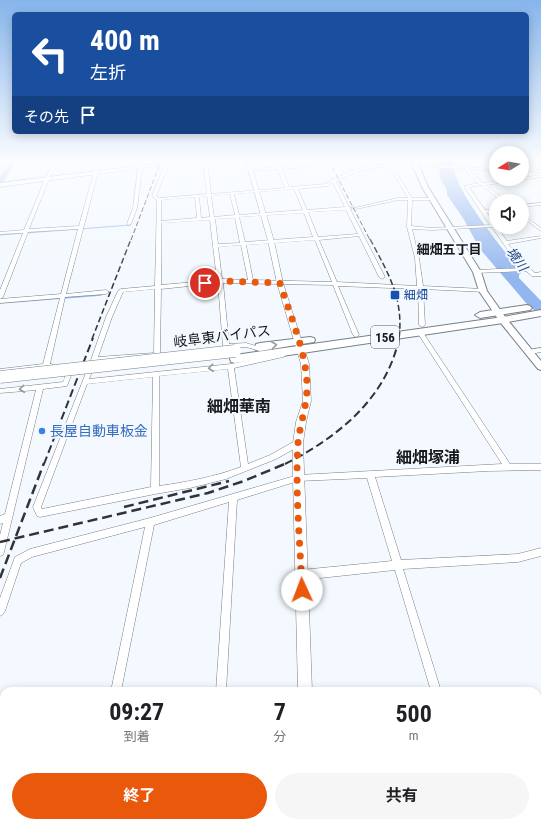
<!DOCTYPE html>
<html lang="ja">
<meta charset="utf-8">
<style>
:root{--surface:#fff;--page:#f6f6f6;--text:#202124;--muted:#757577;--accent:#ea580c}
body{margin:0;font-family:"Roboto Condensed","Noto Sans JP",sans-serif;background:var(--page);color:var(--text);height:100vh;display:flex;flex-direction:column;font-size:15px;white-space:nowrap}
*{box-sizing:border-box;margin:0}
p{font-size:13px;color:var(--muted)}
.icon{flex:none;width:22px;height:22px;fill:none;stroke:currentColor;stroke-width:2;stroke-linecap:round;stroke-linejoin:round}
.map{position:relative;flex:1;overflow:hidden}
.details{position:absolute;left:0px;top:687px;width:541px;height:140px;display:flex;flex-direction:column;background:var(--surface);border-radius:12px 12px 0 0;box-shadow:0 2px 10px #0003}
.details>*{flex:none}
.top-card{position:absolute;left:12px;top:12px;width:517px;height:122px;border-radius:6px;box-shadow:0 2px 10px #0003;background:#1a4fa0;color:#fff;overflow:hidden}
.needle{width:26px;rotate:259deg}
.buttons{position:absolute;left:489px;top:146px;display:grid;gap:8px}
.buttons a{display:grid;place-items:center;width:40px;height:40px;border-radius:50%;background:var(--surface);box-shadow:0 2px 10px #0003;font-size:20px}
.pin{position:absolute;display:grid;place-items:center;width:34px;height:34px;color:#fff;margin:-17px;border:2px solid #fff;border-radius:50%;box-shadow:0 1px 4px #0007}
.me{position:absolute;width:44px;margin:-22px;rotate:358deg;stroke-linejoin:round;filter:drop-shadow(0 0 3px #0008)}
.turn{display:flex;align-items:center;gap:14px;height:84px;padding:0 12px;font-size:18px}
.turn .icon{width:52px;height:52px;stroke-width:2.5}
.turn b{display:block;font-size:28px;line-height:34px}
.then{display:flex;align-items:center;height:38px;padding:0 12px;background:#0003;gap:8px;font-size:15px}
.eta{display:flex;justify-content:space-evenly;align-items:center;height:68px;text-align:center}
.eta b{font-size:24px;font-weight:700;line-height:28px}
.button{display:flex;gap:8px;margin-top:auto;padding:8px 12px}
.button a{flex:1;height:46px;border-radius:24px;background:var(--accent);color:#fff;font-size:16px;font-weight:700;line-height:46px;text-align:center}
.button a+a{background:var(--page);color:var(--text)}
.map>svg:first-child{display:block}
</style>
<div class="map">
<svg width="541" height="827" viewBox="0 0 541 827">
<rect width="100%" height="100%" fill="#f3f9fe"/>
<path fill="#94b6ef" d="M 443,161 L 454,161 C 447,182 507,255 522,272 L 519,275 L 519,278 L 541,301 L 541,316 L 526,303 L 480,249 L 463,218 L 447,195 L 447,190 L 440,178 L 439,172 Z"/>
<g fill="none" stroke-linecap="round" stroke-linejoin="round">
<path stroke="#94b6ef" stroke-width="1" d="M 0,235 L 131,225"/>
<path stroke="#94b6ef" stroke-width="1.5" d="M 0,303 L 101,295"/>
<path fill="#94b6ef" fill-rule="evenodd" d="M 11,161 L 17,161 L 2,183 L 0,184 L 0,177 Z"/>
<path stroke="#d2d8dc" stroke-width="4" stroke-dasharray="4 2" stroke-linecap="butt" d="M 350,208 L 356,208"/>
<g stroke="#778088" stroke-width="1">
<g id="minor">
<path d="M 8,161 L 12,161 L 0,175 L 0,171 Z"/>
<path d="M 54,161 L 58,161 L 49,179 L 29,229 L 79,226 L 97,161 L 101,161 L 66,294 L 106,290 L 109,292 L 106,294 L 65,297 L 50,364 L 52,364 L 53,366 L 52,368 L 0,373 L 0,369 L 43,364 L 60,298 L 0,303 L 0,299 L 61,294 L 78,229 L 28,232 L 3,297 L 0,299 L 0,290 L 23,233 L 0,234 L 0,232 L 24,230 L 45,179 Z"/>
<path d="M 139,161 L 143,161 L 137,208 L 131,224 L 129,225 L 127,224 L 133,208 Z"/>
<path d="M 203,161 L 207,161 L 211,194 L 285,188 L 278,169 L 251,171 L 249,170 L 251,169 L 277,167 L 275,161 L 279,161 L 281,167 L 307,165 L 311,161 L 315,161 L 308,167 L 282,169 L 289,187 L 326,184 L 331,181 L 332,179 C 339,178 346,172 354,170 L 350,168 L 346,161 L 350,161 L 353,166 L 358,169 L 370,166 L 388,164 L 387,163 L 389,162 L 391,164 L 397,163 L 496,169 L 496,171 L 469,169 L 471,172 L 483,183 L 511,179 L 522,179 L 522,178 L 541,175 L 541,177 L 486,185 L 506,201 L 501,201 L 482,185 L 469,187 L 485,210 L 496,209 L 496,211 L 487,213 L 507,241 L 541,236 L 541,238 L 508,244 L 522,261 L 535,273 L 541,272 L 541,276 L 532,276 L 526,271 L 475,273 L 474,272 L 477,270 L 523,268 L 505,246 L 492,227 L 432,230 L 412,229 L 419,258 L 423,286 L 483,289 L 486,291 L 485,292 L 423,289 L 425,325 L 422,327 L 419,325 L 418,289 L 338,286 L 359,335 L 356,337 L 353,335 L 333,285 L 223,283 L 229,344 L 246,343 L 259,347 L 260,348 L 257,350 L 246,347 L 226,349 L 223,347 L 218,283 L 161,289 L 160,354 L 159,356 L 155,356 L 152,357 L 96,362 L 89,379 L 231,364 L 283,353 L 285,353 L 286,355 L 283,357 L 234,368 L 248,464 L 270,455 L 295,441 L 298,440 L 301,441 L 302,443 L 301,445 L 276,459 L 226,479 L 190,488 L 155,494 L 40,517 L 37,516 L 33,507 L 91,360 L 106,317 L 118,291 L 121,289 L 155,286 L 157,200 L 152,196 L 165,164 L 167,163 L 169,164 L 156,196 L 160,198 L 207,194 ZM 397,165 L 465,169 L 468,174 L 479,183 L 464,186 L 490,225 L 432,228 L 411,226 L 412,200 L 432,200 L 434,199 L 432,198 L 412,198 L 392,166 ZM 389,166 L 408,198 L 398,198 L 354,208 L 356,209 L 398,200 L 408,200 L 407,227 L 415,258 L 417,286 L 337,282 L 319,240 L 359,236 L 379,277 L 382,279 L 385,277 L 350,209 L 352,208 L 349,207 L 336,181 C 354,171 368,168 389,166 ZM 333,183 L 345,207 L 307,210 L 298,189 L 327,186 ZM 294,189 L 303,210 L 239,215 L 234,194 ZM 230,194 L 235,215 L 214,217 L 211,196 ZM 207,196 L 210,217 L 201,218 L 199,197 ZM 195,197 L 197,218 L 161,221 L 161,200 ZM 346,210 L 358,234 L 318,237 L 308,212 ZM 304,213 L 313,237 L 245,242 L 239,217 ZM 235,218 L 240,243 L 218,244 L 215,219 ZM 210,220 L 217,280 L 161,285 L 161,223 ZM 315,240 L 332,282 L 253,280 L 246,245 ZM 241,245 L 248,280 L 222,279 L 218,247 ZM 155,289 L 154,353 L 98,357 L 112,317 L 123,292 ZM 228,369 L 241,467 C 214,477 187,482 159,486 L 159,376 ZM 153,377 L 151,487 L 42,509 L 41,507 L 87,384 Z"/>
<path d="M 539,161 L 541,161 L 541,163 L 540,163 Z"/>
<path d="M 522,169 L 541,170 L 541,172 L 522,171 Z"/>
<path d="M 541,203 L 541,205 L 522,207 L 522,205 Z"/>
<path d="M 522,214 L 541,228 L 541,231 L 522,217 Z"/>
<path d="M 420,330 L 422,331 L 510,464 L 541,464 L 541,470 L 488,471 L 375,477 L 401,560 L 518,554 L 541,548 L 541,556 L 518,562 L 403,569 L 441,691 L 431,691 L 395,570 L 301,580 L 298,578 L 296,575 L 298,572 L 301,570 L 392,561 L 367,478 L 298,481 L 237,500 L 226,691 L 216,691 L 229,502 L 154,525 L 121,691 L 111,691 L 145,527 L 32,557 L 21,563 L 5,611 L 3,614 L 0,616 L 0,598 L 15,557 L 30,549 L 150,518 L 298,475 L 502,464 L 417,332 Z"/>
<path d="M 541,348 L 541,352 L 530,354 L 527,352 L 528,350 Z"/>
<path d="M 69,366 L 71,366 L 74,368 L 67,386 L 43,389 L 4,552 L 3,555 L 0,556 L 0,535 L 3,523 L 0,524 L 0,516 L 5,514 L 36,390 L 0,393 L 0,389 L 63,382 Z"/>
<rect x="0" y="750" width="4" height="12"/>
<path d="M 4,799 L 4,823 L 0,825 L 0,801 Z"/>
<path d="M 84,823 L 96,823 L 95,827 L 83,827 Z"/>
<rect x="207" y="823" width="12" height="4"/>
<path d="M 428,823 L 447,823 L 448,827 L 430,827 Z"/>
<path d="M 461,823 L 473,823 L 474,827 L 462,827 Z"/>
</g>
</g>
<g stroke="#778088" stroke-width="1">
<g id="tertiary">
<path d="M 179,161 L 195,161 L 0,187 L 0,183 Z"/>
<path d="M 246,161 L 250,161 L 274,241 L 283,283 L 309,364 L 311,401 L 306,422 L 303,443 L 312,691 L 298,691 L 293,478 L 293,443 L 296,422 L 303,401 L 301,364 L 277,283 L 268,241 Z"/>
<rect x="302" y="823" width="16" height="4"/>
</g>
</g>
<g stroke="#778088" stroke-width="2">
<path id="secondary" d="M 413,161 L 419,161 L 419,166 L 428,187 L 481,272 L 487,291 L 506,318 L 541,361 L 541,370 L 538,369 L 500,322 L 479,291 L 473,272 L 422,187 L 413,166 Z"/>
</g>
<g stroke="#778088" stroke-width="2">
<g id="trunk">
<path d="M 527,305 L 530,306 L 532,308 L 530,310 L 480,318 L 475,315 L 480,312 Z"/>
<path d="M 541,310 L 541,316 L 503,323 L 235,363 L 231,362 L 230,359 L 231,356 L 235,355 L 503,317 Z"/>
<path d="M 310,337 L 314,338 L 315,340 L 314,342 L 260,351 L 256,350 L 255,347 L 256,344 L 260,343 Z"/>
</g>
</g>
<use href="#minor" fill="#fff" fill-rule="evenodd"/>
<use href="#tertiary" fill="#fff" fill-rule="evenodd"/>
<use href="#secondary" fill="#fff" fill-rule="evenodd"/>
<use href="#trunk" fill="#fff" fill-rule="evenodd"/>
<g stroke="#303437" stroke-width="1" stroke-dasharray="5 2.5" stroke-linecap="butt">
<path d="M 329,161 L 370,240"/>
<path d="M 131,240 L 161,161"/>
</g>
<g stroke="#303437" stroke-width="1.5" stroke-dasharray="6 3" stroke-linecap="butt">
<path d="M 370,239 C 388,273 404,298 399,339"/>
<path d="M 92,339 L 131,239"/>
</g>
<g stroke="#303437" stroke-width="2" stroke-dasharray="8 4" stroke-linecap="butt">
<path d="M 44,464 L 93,338"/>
<path d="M 285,464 C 337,438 387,398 399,338"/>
</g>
<g stroke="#303437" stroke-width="2.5" stroke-dasharray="10 5" stroke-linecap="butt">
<path d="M 124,507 L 229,481"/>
<path d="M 0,542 L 208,493 L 244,481 L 287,463"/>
<path d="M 0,578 L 44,463"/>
</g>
<g stroke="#778088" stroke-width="13" stroke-linecap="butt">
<path id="trunk-bridge" d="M 0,377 L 235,351"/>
</g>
<use href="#trunk-bridge" stroke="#fff" stroke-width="12"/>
</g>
<defs><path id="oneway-chevron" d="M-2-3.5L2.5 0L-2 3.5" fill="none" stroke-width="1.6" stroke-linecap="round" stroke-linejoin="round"/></defs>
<g stroke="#979899">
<use href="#oneway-chevron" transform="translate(274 345) rotate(-8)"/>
<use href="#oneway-chevron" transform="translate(211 368) rotate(174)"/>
<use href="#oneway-chevron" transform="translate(22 389) rotate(174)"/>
</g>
<linearGradient id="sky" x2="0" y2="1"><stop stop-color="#86b5eb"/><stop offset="0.58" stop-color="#fafcff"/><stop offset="1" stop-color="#fafcff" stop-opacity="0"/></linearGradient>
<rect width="541" height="277" fill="url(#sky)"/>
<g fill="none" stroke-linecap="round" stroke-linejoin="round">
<path stroke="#ea580c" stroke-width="7" stroke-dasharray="0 12.6" d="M 205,283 L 220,281 L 280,283 C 290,315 305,349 307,383 C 308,403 300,423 298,443 C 295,491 300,541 302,590"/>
</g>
<rect fill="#1a4fb4" stroke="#f3f9fe" stroke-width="1.5" x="390" y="290" width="10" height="10" rx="2"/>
<circle fill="#3f7fe0" stroke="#f3f9fe" stroke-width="1.5" cx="42" cy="431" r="4"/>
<g text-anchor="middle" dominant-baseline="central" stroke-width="4" stroke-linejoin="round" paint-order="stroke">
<g font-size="12" fill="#164399" stroke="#f3f9fe" text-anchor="start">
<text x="404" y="295">細畑</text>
</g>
<g font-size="13" font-weight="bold" fill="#171a1d" stroke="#f3f9fe">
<text x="449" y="249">細畑五丁目</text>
</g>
<g font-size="13" font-style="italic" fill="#1b4184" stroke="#f3f9fe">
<text transform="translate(517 259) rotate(54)">境川</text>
</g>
<rect fill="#f3f9fe" stroke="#595d60" stroke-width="1" x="371" y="326" width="28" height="22" rx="3"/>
<g font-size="13" font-weight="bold" fill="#171a1d">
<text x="385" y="337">156</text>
</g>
<g font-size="14" fill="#171a1d" stroke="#f3f9fe">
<text transform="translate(222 336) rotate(-7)">岐阜東バイパス</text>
</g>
<g font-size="14" fill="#366cbe" stroke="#f3f9fe" text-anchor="start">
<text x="50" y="431">長屋自動車板金</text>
</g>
<g font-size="16" font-weight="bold" fill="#171a1d" stroke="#f3f9fe">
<text x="239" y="406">細畑華南</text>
<text x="428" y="457">細畑塚浦</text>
</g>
</g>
</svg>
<div class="buttons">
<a><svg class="needle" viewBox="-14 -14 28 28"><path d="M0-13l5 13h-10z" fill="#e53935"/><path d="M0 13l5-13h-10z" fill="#757577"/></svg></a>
<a><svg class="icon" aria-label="sound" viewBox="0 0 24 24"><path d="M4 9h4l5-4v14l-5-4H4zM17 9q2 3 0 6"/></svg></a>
</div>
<div class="pin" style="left:205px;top:283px;background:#d93025"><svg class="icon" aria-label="arrive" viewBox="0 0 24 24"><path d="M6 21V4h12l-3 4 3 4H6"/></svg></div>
<svg class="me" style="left:302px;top:590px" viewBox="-20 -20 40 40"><circle r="19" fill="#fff"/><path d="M0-13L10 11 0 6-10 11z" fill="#ea580c"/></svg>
<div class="top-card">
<div class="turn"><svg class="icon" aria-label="left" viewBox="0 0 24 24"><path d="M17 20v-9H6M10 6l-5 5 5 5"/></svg><div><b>400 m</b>左折</div></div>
<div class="then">その先<svg class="icon" aria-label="arrive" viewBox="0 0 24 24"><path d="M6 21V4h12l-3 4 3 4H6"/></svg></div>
</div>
<section class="details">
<div class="eta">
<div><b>09:27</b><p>到着</p></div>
<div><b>7</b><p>分</p></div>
<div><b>500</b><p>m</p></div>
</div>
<div class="button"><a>終了</a><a>共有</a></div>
</section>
</div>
